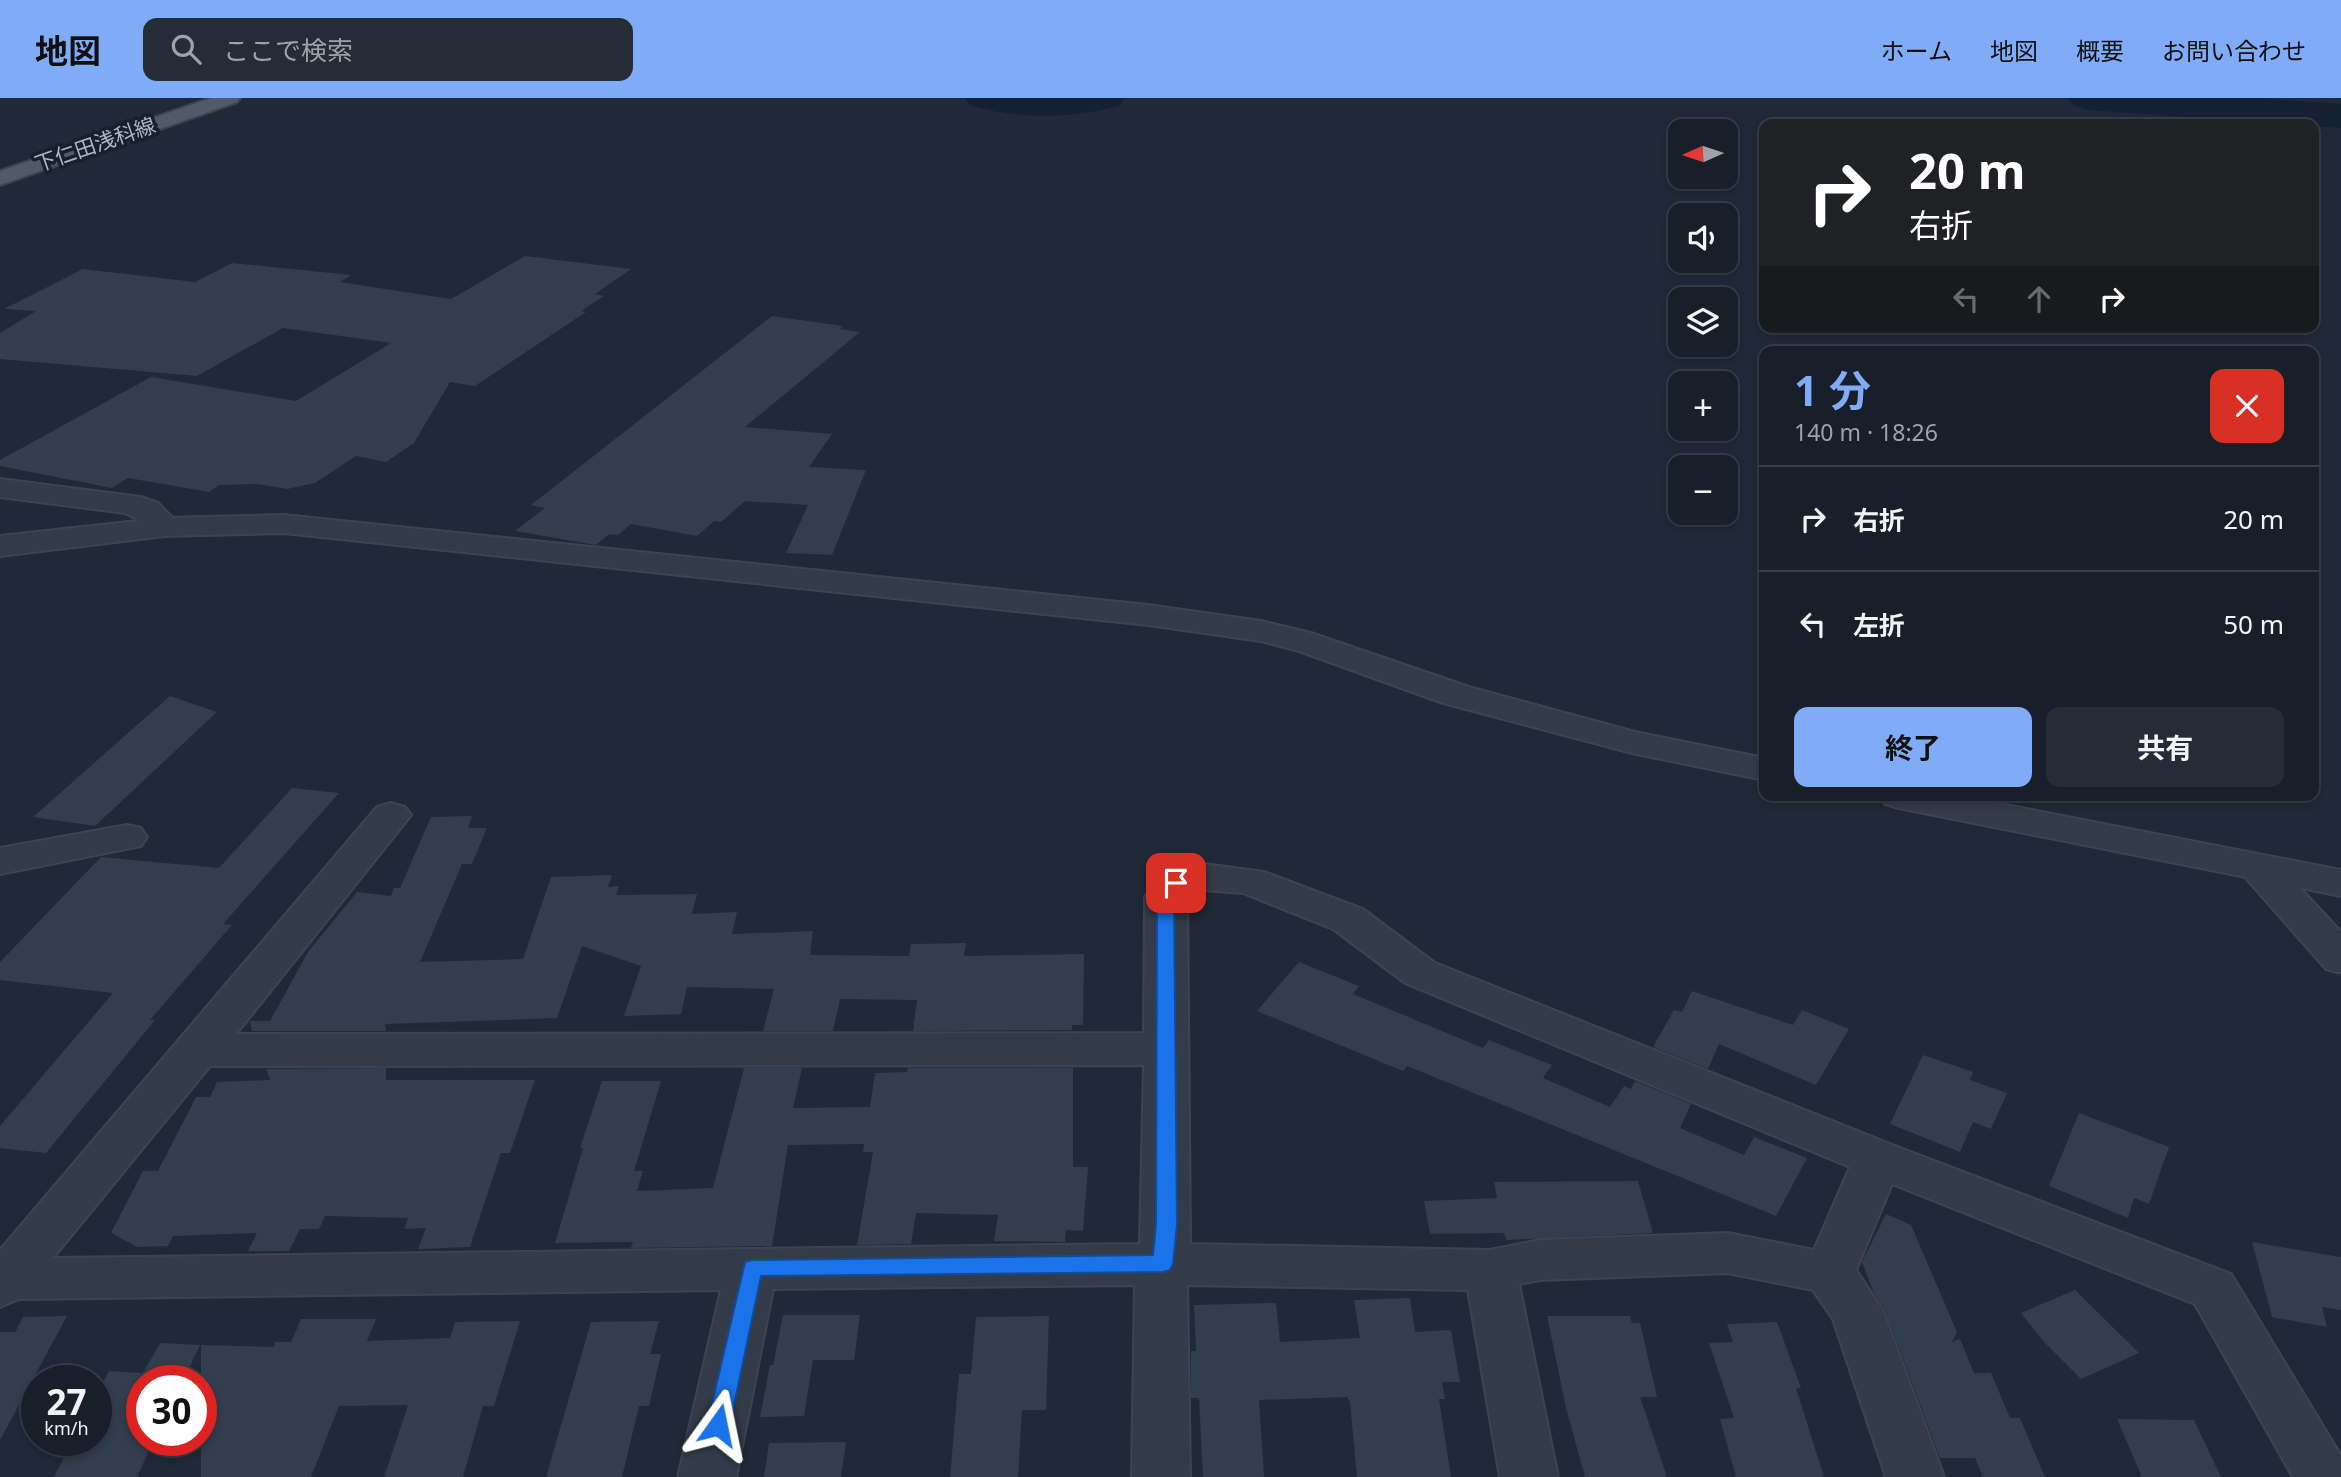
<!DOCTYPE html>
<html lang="ja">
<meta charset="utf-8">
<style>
:root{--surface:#181f29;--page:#252c35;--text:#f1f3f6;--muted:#9fa2a8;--line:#363d46;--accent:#80abf7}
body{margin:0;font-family:"Noto Sans","Noto Sans JP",sans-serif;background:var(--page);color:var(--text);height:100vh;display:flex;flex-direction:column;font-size:26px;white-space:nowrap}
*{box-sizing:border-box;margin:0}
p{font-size:23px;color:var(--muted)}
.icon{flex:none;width:38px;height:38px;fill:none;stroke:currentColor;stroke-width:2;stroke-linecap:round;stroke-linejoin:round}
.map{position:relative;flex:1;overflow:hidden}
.panel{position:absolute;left:1759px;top:248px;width:560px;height:455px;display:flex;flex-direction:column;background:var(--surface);border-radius:14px;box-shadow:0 4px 10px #0003,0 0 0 2px var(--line)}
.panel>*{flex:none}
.banner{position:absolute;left:1759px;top:21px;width:560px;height:214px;border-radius:14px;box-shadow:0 4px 10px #0003,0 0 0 2px var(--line);background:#202124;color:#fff;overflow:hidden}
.needle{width:46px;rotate:267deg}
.controls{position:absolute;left:1668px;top:21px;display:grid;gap:14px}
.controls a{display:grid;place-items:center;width:70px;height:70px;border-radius:14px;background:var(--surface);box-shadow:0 4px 10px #0003,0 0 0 2px var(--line);font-size:35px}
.speed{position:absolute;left:21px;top:1267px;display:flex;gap:14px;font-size:35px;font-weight:700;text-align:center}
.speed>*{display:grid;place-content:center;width:91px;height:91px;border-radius:50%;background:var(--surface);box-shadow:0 4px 10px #0003,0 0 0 2px var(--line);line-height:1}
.speed small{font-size:18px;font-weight:400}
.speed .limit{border:10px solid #d22;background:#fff;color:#111}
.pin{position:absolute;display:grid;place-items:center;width:60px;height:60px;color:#fff;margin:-30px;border-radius:14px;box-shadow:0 4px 10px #0006}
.me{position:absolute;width:77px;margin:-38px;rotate:12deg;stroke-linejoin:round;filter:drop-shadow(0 0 5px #0008)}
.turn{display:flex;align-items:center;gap:24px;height:147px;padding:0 35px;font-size:32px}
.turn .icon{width:91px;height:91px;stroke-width:2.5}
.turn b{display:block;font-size:49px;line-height:60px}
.lanes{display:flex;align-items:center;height:66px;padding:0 35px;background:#0003;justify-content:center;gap:35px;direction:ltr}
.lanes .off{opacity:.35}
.round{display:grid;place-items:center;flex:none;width:74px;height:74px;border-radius:14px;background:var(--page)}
.head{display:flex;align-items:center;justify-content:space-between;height:119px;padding:0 35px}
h1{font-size:42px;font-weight:700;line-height:52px;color:var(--accent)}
.cta{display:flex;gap:14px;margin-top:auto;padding:14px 35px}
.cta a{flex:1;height:80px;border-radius:14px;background:var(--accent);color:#111;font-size:28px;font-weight:700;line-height:80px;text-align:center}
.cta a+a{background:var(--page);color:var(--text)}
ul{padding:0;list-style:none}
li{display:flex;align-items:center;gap:21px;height:105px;padding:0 35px;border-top:2px solid var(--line)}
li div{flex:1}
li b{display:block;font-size:26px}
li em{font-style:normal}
header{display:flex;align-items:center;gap:42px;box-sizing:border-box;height:98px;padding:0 35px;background:var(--accent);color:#111}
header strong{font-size:33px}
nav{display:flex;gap:38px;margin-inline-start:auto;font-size:24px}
.search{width:490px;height:63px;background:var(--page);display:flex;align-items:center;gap:18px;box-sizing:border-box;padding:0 24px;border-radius:14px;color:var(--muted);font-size:26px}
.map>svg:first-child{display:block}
</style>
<header>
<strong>地図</strong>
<div class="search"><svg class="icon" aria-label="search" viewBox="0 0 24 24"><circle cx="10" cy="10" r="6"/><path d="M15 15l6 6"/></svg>ここで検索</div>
<nav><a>ホーム</a><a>地図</a><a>概要</a><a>お問い合わせ</a></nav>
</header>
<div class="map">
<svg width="2341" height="1379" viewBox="0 0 2341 1379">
<rect width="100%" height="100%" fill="#202937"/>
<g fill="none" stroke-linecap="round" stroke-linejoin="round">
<g fill="#142034" fill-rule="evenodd">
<path d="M 965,0 L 1125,0 L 1119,8 C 1068,21 1022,21 971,8 Z"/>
<path d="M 2068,0 L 2258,0 L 2341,6 L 2341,30 L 2088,12 L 2074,8 Z"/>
</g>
</g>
<g fill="#323d4e">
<path d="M 525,158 L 631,171 L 595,196 L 604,198 L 581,213 L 586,214 L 475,288 L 450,284 L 414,345 L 386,364 L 356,358 L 315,385 L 287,391 L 258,386 L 219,387 L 209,394 L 128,380 L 112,390 L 0,368 L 0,362 L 151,279 L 296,303 L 391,245 L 283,230 L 197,278 L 0,261 L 0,235 L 36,213 L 4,211 L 83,171 L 195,184 L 232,165 L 351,177 L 340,184 L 451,201 Z"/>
<path d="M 772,218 L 843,228 L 839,231 L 860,234 L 745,329 L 832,336 L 809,369 L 866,372 L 832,457 L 786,455 L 808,407 L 745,403 L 721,424 L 714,423 L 697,438 L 631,426 L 618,437 L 609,436 L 596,447 L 515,433 L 545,410 L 531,407 Z"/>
<path d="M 170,598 L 217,614 L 95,728 L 33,719 Z"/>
<path d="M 292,690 L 339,695 L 223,826 L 232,827 L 150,922 L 155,922 L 46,1055 L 0,1050 L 0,1028 L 113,895 L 0,882 L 0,864 L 101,759 L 219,770 Z"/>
<path d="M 472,718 L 468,730 L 487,730 L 472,766 L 462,766 L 420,864 L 523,861 L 551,779 L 612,777 L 608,789 L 619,788 L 616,797 L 697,796 L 692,816 L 737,814 L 732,836 L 813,833 L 810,857 L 909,858 L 911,846 L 966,845 L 964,858 L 1084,856 L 1083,927 L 1072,927 L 1072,932 L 913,933 L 917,902 L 840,901 L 833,933 L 763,933 L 774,891 L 687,889 L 681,916 L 624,918 L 641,868 L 582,848 L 557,920 L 385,926 L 386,933 L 252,933 L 250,923 L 270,923 L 308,854 L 357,794 L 391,798 L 394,790 L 400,790 L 431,719 Z"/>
<path d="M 1299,864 L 1359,888 L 1353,896 L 1483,950 L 1489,942 L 1552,967 L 1543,980 L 1610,1009 L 1624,988 L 1631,991 L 1635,983 L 1691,1006 L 1680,1030 L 1744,1057 L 1754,1039 L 1807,1060 L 1776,1118 L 1407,968 L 1403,973 L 1257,913 Z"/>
<path d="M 1692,893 L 1793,927 L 1802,912 L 1849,931 L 1816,987 L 1719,946 L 1708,971 L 1653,949 L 1674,912 L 1682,914 Z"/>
<path d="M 1923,957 L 1973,974 L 1970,982 L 2007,995 L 1991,1031 L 1973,1024 L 1960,1054 L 1890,1026 Z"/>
<path d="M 386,970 L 386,982 L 535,982 L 510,1055 L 501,1055 L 470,1149 L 418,1151 L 426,1130 L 404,1131 L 408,1120 L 325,1118 L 319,1131 L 300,1131 L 289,1153 L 248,1153 L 257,1135 L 173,1138 L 168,1148 L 137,1149 L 111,1135 L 143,1073 L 158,1073 L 196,999 L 210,999 L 217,984 L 270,982 L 266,971 Z"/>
<path d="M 744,970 L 802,970 L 793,1010 L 870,1009 L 875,975 L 907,974 L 908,970 L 1073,970 L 1073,1069 L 1088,1069 L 1083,1133 L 1066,1132 L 1065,1144 L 994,1143 L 998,1117 L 916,1115 L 911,1146 L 857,1147 L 873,1054 L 863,1054 L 864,1046 L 788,1047 L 772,1148 L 631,1150 L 633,1144 L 555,1145 L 583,1050 L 580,1050 L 602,983 L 661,983 L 634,1073 L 643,1073 L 637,1093 L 713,1090 Z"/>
<path d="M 2079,1015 L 2169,1049 L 2149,1106 L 2134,1100 L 2128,1120 L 2049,1088 Z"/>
<path d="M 1638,1083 L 1653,1135 L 1506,1142 L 1504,1135 L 1430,1136 L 1424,1103 L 1497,1100 L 1494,1084 Z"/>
<path d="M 1886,1116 L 1911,1127 L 1957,1234 L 1952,1244 L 1960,1241 L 1974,1275 L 1991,1275 L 2010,1320 L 2020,1320 L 2045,1379 L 1983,1379 L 1975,1360 L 1940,1360 L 1885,1212 L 1874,1195 L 1862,1164 Z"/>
<path d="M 2252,1144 L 2341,1159 L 2341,1212 L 2322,1209 L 2327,1229 L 2272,1219 Z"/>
<path d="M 2075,1192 L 2139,1255 L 2081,1281 L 2044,1244 L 2021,1215 Z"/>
<path d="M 1410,1200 L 1415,1234 L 1451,1232 L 1460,1284 L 1442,1284 L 1445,1301 L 1439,1301 L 1451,1379 L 1357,1379 L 1350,1304 L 1347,1299 L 1259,1302 L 1264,1379 L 1203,1379 L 1199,1300 L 1191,1300 L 1191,1253 L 1196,1253 L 1194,1207 L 1276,1205 L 1280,1244 L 1360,1240 L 1354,1202 Z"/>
<path d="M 783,1217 L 860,1217 L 854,1262 L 813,1262 L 804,1318 L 760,1319 L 770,1267 L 773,1267 Z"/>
<path d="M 67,1218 L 0,1342 L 0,1234 L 15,1234 L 23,1219 Z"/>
<path d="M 1049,1218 L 1046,1312 L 1022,1312 L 1018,1379 L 950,1379 L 959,1276 L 971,1276 L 976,1219 Z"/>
<path d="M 1547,1218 L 1630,1218 L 1632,1225 L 1640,1225 L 1657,1299 L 1640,1299 L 1667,1379 L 1585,1379 L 1566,1310 Z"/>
<path d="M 301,1221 L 376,1221 L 367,1243 L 450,1240 L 455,1224 L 520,1223 L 494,1308 L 483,1308 L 463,1379 L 384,1379 L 408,1307 L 339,1308 L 311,1379 L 201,1379 L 201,1247 L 274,1249 L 275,1244 L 291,1244 Z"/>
<path d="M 659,1223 L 650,1256 L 661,1256 L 649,1308 L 639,1308 L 622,1379 L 546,1379 L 591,1224 Z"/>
<path d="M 1777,1224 L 1801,1290 L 1796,1290 L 1824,1379 L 1736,1379 L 1720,1321 L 1734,1320 L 1709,1245 L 1733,1244 L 1727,1226 Z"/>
<path d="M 160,1245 L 200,1247 L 183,1283 L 142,1283 L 142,1342 L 154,1342 L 137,1379 L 54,1379 L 73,1342 L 96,1342 L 96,1298 L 109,1273 L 143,1275 Z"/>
<path d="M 2117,1321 L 2194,1322 L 2221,1379 L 2142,1379 Z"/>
<path d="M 846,1344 L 841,1379 L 764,1379 L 769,1345 Z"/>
</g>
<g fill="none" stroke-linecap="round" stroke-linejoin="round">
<g stroke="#3d4451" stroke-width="4">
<g id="minor">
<path d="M 0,381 L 141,399 L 158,405 L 181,429 L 176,436 C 149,442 147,423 125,415 L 0,399 Z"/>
<path d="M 391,705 L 405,709 L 411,717 L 236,936 L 1144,935 L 1145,799 L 1161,776 L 1204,766 L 1264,774 L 1363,811 L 1435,865 L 1895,1048 L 2231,1176 L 2341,1358 L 2341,1379 L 2293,1379 L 2195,1206 L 1892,1086 L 1856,1172 L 1883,1213 L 1944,1379 L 1886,1379 L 1833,1221 L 1813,1192 L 1728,1175 L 1540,1182 L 1519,1186 L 1558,1379 L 1500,1379 L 1468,1192 L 1187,1187 L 1190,1379 L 1132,1379 L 1135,1187 L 773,1191 L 736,1379 L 678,1379 L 721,1192 L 19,1201 L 0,1209 L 0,1152 L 377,709 ZM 1204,792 L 1243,795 L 1333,831 L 1405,885 L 1850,1069 L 1814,1152 L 1728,1135 L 1540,1142 L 1490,1152 L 1190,1146 L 1187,800 L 1190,795 ZM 1144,967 L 1140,1146 L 53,1160 L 210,968 Z"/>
<path d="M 127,727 L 141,730 L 147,739 L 141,748 L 0,776 L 0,750 Z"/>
<path d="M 2259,757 L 2273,761 L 2341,834 L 2341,875 L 2326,871 L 2245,779 L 2239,770 L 2245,761 Z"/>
</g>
</g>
<g stroke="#3d4451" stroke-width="4">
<g id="tertiary">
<path d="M 284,417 L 1148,507 L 1261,523 L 1311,535 L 1469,589 L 1635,634 L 1764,660 L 1764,682 L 1632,655 L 1443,605 L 1299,553 L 1261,543 L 1148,527 L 284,435 L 165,438 L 0,458 L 0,438 L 165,420 Z"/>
<path d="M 1880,698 L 1960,698 L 2341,772 L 2341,798 L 1899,710 L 1885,706 Z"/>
</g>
</g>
<g stroke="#3d4451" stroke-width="4">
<path id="primary" d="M 211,0 L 240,0 L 237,4 L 0,87 L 0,73 Z"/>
</g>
<use href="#minor" fill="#343b48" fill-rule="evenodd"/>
<use href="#tertiary" fill="#343b48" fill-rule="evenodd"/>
<use href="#primary" fill="#515a68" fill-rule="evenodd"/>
</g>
<path fill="#1a73e8" stroke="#114b97" stroke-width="2" d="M 1176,779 L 1185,785 L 1174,799 L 1177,1126 L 1173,1166 L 1170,1172 L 1163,1174 L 761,1178 L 730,1327 L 726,1334 L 718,1336 L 710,1334 L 707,1327 L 745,1164 L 752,1162 L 1153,1157 L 1156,1126 L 1157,799 L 1170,781 Z"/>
<g text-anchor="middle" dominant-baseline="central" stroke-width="7" stroke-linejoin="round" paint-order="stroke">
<g font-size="21" fill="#aeb6c4" stroke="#19202c">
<text transform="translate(95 46) rotate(-19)">下仁田浅科線</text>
</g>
</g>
</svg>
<div class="controls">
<a><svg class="needle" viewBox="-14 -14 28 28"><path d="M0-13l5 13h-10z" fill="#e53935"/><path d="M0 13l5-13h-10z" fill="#9fa2a8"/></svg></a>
<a><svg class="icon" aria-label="sound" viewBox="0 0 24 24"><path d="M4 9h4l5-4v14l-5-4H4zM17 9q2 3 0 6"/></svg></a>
<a><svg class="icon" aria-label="layers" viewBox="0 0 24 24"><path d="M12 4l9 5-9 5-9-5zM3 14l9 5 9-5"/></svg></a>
<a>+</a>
<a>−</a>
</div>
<div class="speed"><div>27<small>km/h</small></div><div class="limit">30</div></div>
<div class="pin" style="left:1176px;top:785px;background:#d93025"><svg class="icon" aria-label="arrive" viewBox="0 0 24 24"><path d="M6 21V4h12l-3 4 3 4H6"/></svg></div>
<svg class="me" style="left:718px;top:1327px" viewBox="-20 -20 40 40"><path d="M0-17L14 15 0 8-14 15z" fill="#1a73e8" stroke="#fff" stroke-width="4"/></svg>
<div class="banner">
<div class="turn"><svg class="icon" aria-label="right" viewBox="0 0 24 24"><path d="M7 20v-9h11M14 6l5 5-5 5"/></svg><div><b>20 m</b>右折</div></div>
<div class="lanes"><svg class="icon off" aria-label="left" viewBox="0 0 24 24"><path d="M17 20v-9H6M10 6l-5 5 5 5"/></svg><svg class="icon off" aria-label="ahead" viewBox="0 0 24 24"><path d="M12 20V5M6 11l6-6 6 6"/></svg><svg class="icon" aria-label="right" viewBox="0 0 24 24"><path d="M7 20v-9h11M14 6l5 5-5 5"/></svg></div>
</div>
<section class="panel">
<div class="head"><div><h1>1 分</h1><p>140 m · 18:26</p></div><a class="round" style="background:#d93025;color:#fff"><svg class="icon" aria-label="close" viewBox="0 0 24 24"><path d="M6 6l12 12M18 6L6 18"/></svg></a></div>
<ul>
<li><svg class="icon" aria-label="right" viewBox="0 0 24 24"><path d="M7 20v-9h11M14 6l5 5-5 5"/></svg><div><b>右折</b></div><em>20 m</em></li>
<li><svg class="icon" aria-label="left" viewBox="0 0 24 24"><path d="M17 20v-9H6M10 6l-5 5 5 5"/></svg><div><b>左折</b></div><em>50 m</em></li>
</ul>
<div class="cta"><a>終了</a><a>共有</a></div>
</section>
</div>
